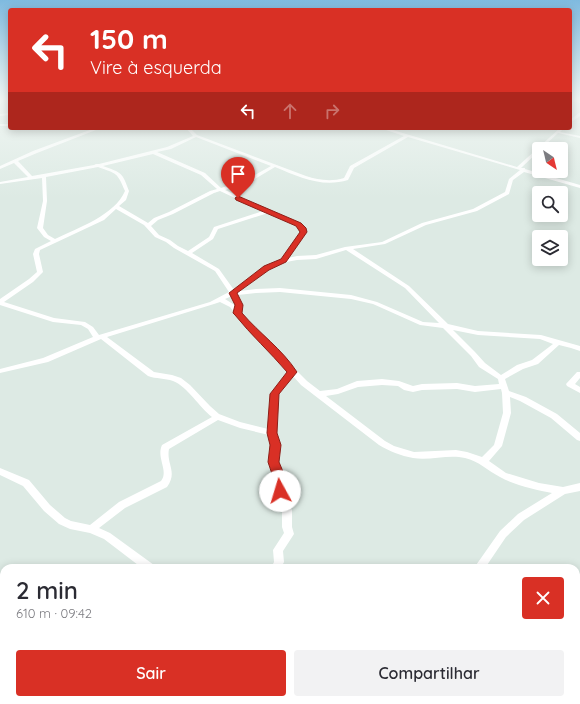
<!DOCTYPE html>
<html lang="pt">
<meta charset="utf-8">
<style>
:root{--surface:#fff;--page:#f2f2f3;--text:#2b2b33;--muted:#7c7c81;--accent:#d93025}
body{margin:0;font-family:Quicksand,sans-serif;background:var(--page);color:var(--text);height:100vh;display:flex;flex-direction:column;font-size:15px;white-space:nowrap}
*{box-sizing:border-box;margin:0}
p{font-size:13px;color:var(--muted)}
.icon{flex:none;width:22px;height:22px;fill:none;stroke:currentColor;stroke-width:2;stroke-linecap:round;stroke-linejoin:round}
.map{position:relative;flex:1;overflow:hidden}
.drawer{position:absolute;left:0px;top:564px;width:580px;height:140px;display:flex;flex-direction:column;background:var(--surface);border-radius:12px 12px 0 0;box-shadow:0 2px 10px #0003}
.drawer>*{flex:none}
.guide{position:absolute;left:8px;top:8px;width:564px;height:122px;border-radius:4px;box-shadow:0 2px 10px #0003;background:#d93025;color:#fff;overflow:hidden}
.needle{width:26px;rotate:145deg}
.fabs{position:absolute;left:532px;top:142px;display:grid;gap:8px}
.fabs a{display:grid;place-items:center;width:36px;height:36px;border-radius:4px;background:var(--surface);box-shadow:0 2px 10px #0003;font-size:20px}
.pin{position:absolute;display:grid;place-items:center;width:34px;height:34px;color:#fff;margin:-41px -17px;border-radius:50% 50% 50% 0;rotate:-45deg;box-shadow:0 0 4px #0007}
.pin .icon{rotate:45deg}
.me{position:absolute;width:44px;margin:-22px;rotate:354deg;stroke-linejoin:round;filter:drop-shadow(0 0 3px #0008)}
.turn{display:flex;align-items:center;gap:14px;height:84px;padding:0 16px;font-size:18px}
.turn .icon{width:52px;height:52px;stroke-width:2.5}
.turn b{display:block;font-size:28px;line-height:34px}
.lanes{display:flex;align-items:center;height:38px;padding:0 16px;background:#0003;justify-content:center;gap:20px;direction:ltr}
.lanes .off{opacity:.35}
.round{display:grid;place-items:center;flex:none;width:42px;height:42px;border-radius:4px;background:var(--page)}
.headline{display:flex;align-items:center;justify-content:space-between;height:68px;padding:0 16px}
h1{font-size:24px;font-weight:600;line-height:30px}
.primary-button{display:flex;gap:8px;margin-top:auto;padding:8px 16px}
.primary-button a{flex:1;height:46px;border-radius:4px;background:var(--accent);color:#fff;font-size:16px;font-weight:600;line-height:46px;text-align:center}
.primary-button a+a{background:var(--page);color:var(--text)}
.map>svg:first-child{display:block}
</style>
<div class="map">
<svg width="580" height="704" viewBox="0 0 580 704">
<rect width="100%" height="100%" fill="#ddeae4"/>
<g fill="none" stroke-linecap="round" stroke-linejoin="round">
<g fill="#fff" fill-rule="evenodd">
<path d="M 0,99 L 4,99 L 0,104 Z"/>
<path d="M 570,99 L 580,101 L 580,103 L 570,101 Z"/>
<path d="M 10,113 L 10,115 L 0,116 L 0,114 Z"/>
<path d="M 579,113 L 580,113 L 580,116 L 570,123 L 570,120 Z"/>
<rect x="0" y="124" width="10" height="2"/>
<path d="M 95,128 L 101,128 L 37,153 L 18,161 L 32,176 L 94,165 L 96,164 L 99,164 L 167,147 L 193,136 L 186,128 L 190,128 L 197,135 L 306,176 C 318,180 331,182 344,178 L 350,166 L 404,136 L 380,128 L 386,128 L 517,167 L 560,128 L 564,128 L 560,132 L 580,136 L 580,138 L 558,133 L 541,149 L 539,149 L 539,151 L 521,168 L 525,168 L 525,169 L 580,185 L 580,188 L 524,172 L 513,180 L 509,194 L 477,211 L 426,225 L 385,244 L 353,249 L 409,286 L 448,324 L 478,331 L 541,335 L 580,346 L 580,351 L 571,348 L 559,345 L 538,364 L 523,369 L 505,379 L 509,391 L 526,397 L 557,414 L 580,433 L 580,441 L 577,440 L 551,418 L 520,401 L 510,397 L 511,413 L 502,446 L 489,461 L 506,473 L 539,483 L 563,487 L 580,483 L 580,491 L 565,494 L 524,520 L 506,537 L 485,568 L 474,568 L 500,531 L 518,514 L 552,493 C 537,490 514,485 500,477 C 488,471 479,461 465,458 C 448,454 430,461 413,458 C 401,456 389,451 379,445 L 301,385 L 293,376 L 279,394 L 276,433 L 279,445 L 278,461 L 284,486 L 283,495 L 292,510 L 292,527 L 294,534 L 283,551 L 284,562 L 281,568 L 271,568 L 274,562 L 273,550 L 284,533 L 282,527 L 282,510 L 275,495 L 276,486 L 270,461 L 271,445 L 269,435 L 240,428 L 218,420 L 169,449 C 166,464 178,472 167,487 L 125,508 L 99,528 L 110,533 L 154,565 L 155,568 L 142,568 L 104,539 L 90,533 L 70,529 L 59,524 L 44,511 L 23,486 L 0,475 L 0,468 L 29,480 L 50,505 L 65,518 L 71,521 L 90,525 L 119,502 L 161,481 C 169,471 156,458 162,445 L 212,417 C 199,407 188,387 173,381 C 165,378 156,379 148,376 L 101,339 L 48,362 L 0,373 L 0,369 L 43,358 L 93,337 L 88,329 L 81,325 L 53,322 L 0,305 L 0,299 L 29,279 L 37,272 L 33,254 L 35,249 L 51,241 L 44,237 L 37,228 L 43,201 L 42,178 L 0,184 L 0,182 L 28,177 L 14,163 L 0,169 L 0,166 L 33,151 ZM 196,137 L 271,166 L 246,180 L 221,188 L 205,173 L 157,152 L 171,149 ZM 408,137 L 520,170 L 509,179 L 505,192 L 473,209 L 422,223 L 382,242 L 345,247 L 316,255 L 297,256 L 288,258 L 306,232 L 305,228 L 300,223 L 225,190 L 250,182 L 275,167 C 299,177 322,188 348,180 L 354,168 ZM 153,154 L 201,175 L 217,189 L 210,191 L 169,212 L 154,218 L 148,223 L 119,206 L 126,200 L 129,191 C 122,172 122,173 103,166 ZM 98,167 C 117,174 117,172 125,191 C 115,215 78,228 55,239 L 48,235 L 43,228 L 47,201 L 46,177 ZM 220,191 L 263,211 L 214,227 L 209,237 L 188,251 L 178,246 L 170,240 L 159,235 L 151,226 L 158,220 L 173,214 L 214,193 ZM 116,209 L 144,225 L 155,237 L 166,242 L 174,248 L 215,271 L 229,292 L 210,302 L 99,335 L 93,327 L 85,322 L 54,318 L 4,302 L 33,282 L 43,272 L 39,254 L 40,250 L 104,220 ZM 268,213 L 296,225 L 299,228 L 300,232 L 281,260 L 265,267 L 238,288 L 234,290 L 219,269 L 192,253 L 213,239 L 218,229 ZM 346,250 L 405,288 L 439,323 L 423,322 L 377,302 L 351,295 L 280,288 L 256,289 L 240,291 L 269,269 L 281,263 L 297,260 L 316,259 ZM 280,292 L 351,299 L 373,304 L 420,325 L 443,328 L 471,356 L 479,367 L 498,379 L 499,384 L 475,386 L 457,383 L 422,384 L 413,386 L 399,381 L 382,379 L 357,381 L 337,389 L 320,391 L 307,381 L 288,362 L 277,350 L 262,337 L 241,313 L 242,305 L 238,295 L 256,293 ZM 232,296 L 236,305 L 236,306 L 225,299 ZM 220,302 L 230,307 L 258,341 L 273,354 L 288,372 L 271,394 L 268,429 L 240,422 L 219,414 L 210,406 L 190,385 L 181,378 L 172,375 L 154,372 L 107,337 L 214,304 ZM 453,330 L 478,335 L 540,339 L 553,344 L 532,360 L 517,365 L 501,375 L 485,363 L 475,352 ZM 382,385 L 398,386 L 404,390 L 413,392 L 422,390 L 457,389 L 475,392 L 501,389 L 502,393 L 503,413 L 494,445 L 482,457 L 467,452 L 456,450 L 414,452 L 394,446 L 385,441 L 326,396 L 338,394 L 358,387 Z"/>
<path d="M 577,372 L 580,372 L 580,378 L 575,384 L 580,387 L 580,393 L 567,386 L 566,384 Z"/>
<path d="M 4,688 L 4,700 L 0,701 L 0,689 Z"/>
<path d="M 494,700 L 508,700 L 510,704 L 496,704 Z"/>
</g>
</g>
<linearGradient id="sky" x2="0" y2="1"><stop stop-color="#7fbadf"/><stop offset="0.5" stop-color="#f0f6f3"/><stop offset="1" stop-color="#f0f6f3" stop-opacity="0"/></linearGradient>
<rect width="580" height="198" fill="url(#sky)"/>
<path fill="#d93025" stroke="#8d1f18" d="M 238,196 L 301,223 L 306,228 L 307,232 L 286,262 L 269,270 L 237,293 L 243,305 L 242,313 C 259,333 282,349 297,372 L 279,394 L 277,433 L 281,445 L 279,462 L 284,474 L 285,491 L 284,495 L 280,496 L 276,495 L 272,474 L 268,462 L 270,445 L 267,433 L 270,394 L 287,372 C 270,352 251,335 235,315 L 233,313 L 235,305 L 229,293 L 264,266 L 281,259 L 300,232 L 296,226 L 236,200 L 235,198 Z"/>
</svg>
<div class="fabs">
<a><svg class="needle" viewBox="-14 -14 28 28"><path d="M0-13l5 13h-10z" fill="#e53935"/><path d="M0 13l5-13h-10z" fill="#7c7c81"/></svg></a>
<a><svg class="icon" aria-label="search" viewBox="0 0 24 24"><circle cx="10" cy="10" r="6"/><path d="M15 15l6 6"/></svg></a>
<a><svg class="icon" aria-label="layers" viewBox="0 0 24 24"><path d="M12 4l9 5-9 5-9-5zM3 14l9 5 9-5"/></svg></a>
</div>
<div class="pin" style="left:238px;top:198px;background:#d93025"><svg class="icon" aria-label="arrive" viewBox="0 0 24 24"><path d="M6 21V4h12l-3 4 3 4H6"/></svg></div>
<svg class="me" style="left:280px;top:491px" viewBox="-20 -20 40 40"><circle r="19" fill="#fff"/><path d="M0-13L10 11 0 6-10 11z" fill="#d93025"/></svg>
<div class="guide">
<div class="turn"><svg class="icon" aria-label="left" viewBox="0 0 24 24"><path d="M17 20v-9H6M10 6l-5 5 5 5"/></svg><div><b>150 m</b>Vire à esquerda</div></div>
<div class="lanes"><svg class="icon" aria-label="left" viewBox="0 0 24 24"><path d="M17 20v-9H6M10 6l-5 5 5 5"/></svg><svg class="icon off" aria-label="ahead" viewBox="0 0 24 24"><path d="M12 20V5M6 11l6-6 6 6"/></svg><svg class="icon off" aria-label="right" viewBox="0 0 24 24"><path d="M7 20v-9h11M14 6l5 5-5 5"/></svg></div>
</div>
<section class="drawer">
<div class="headline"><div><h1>2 min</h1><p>610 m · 09:42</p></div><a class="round" style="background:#d93025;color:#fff"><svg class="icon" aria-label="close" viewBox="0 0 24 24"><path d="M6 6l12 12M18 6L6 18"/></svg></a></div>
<div class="primary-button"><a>Sair</a><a>Compartilhar</a></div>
</section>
</div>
